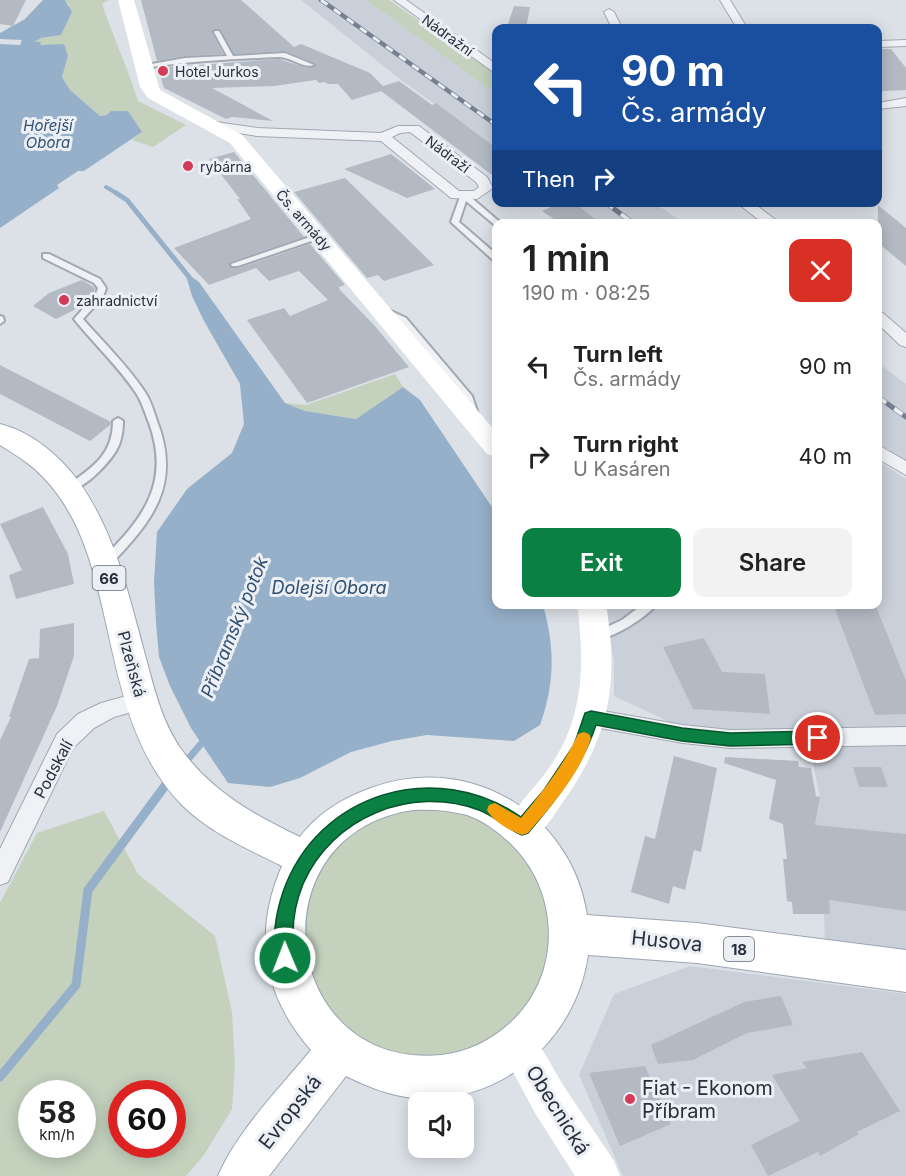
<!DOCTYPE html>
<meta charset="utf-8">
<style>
:root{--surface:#fff;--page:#f2f2f2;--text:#222;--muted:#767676;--accent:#0b8043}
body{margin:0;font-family:Inter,sans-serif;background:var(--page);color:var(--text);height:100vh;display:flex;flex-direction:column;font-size:22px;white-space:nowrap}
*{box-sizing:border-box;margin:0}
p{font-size:20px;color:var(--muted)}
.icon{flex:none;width:33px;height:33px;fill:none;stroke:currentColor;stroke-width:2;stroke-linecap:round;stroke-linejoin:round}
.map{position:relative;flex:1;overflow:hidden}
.side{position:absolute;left:492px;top:219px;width:390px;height:390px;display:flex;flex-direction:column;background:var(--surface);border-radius:12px;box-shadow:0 3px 15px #0003}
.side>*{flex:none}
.top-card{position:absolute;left:492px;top:24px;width:390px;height:183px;border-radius:12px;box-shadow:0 3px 15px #0003;background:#1a4fa0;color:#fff;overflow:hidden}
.controls{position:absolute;left:408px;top:1092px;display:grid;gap:12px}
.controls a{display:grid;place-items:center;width:66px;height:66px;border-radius:12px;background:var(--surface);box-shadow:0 3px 15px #0003;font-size:30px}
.speed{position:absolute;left:18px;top:1080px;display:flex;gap:12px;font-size:30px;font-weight:700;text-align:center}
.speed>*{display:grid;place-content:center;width:78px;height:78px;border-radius:50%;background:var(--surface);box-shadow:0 3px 15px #0003;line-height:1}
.speed small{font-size:15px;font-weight:400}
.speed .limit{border:9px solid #d22;background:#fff;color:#111}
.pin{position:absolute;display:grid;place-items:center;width:51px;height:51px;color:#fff;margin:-26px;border:3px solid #fff;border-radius:50%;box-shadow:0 2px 6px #0007}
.me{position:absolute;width:66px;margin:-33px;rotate:359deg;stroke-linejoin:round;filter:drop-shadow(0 0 4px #0008)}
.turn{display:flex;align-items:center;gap:21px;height:126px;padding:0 30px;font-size:27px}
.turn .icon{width:78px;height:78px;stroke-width:2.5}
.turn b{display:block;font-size:42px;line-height:51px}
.then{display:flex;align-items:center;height:57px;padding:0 30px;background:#0003;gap:12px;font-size:22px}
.round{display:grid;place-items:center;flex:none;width:63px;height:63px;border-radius:12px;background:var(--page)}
.head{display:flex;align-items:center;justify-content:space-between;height:102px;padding:0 30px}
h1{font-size:36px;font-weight:600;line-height:45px}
.button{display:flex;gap:12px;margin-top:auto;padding:12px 30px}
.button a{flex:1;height:69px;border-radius:12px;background:var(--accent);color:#fff;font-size:24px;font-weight:600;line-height:69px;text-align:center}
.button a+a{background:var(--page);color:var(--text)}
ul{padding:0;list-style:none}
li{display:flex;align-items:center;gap:18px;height:90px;padding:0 30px}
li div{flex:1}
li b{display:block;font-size:22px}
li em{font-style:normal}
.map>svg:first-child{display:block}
</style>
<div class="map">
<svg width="906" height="1176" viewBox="0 0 906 1176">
<rect width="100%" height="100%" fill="#dce1e7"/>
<g fill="#cad0d9">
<path d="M 301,0 L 366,0 L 496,94 L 496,148 L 401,80 Z"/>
<path d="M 573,203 L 654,203 L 684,223 L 602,223 Z"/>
<path d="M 878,363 L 906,384 L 906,460 L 878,443 Z"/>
<path d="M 878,461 L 906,479 L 906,732 L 693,733 L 614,696 L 614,663 L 609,630 L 602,605 L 878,604 Z"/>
<path d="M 906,734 L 906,960 L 825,945 L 824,914 L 813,835 L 820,797 L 807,735 Z"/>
<path d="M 690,966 L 906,994 L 906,1176 L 623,1176 L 579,1075 L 614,994 Z"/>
</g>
<g fill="#c3d1bd" fill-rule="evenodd">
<path d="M 65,0 L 109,0 L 102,4 C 113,37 128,68 138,101 L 186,125 L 153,147 L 132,140 L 142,132 L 107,115 L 100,116 L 70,90 L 62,77 L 68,57 L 33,43 L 35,39 L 61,35 L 69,5 Z"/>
<path d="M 366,0 L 389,0 L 496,74 L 496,94 Z"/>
<path d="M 395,374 L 403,387 L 356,419 L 305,411 L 285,403 L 306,405 Z"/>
<circle cx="427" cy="933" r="126"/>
<path d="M 104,811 L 138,874 L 215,936 L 232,1012 L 235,1065 L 232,1109 L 204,1155 L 186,1176 L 0,1176 L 0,903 L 37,833 ZM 32,1094 L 82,1094 L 82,1144 L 32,1144 ZM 122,1094 L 172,1094 L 172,1144 L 122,1144 Z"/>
</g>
<g fill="#96b0c9">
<path d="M 43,0 L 65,0 L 72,12 L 61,35 L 41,38 L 34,42 L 41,42 L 40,45 L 64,44 L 68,56 L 62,77 L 70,90 L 100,116 L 107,115 L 111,111 L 128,111 L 142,132 L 84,171 L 78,171 L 57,185 L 59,188 L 0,228 L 0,44 L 20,45 L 22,40 L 0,39 L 0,33 L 25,19 Z"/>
<path d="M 185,272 L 199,282 L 285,403 L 305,411 L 356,419 L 403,387 L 420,400 L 496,513 L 496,604 L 543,605 C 555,647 555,683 540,725 L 514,741 L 427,735 L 392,741 L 351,752 L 300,778 L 270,787 L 228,783 L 191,728 L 170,686 L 159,657 L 156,623 L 154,582 L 157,532 L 187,489 L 232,453 L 244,424 L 240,384 L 204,321 L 192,296 Z"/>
</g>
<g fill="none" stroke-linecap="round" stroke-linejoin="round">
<path stroke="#96b0c9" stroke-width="4" d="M 106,187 L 118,194"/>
<path stroke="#96b0c9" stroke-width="5" d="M 116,193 L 127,200 L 189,277"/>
<path stroke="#96b0c9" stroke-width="7" d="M 184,764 L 206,738"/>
<path stroke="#96b0c9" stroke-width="9" d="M 0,1077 L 76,985 L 88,890 L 170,779"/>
</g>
<g fill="#b3bac4">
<path d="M 0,0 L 26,0 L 13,26 L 0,24 Z"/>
<path d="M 141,0 L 241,0 L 294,47 L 301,44 L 370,73 L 383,86 L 399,81 L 432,105 L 436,103 L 496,148 L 496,178 L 381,91 L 352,100 L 338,84 L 328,84 L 325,82 L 319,83 L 316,80 L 274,86 L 212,88 L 273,121 L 232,117 L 226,119 L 164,88 L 158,68 L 279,59 L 306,68 L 314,67 L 316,64 L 285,51 L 234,54 L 219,29 L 212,32 L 223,54 L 185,56 L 157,61 Z"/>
<path d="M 514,6 L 530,7 L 526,28 L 507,27 Z"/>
<path d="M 878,49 L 891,49 L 906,68 L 906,90 L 882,91 L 878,84 Z"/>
<path d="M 234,152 L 304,237 L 230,262 L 230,267 L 239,268 L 310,244 L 345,285 L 339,287 L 340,290 L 374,325 L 409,367 L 307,403 L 247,320 L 284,308 L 290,316 L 328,300 L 299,271 L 269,281 L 256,268 L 209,285 L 174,248 L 251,219 L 237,199 L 240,199 L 209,159 Z"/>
<path d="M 391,154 L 414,172 L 435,189 L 407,198 L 344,169 Z"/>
<path d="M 345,178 L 434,265 L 384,281 L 378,275 L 367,278 L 294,192 Z"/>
<path d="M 562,202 L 573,202 L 602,224 L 561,224 L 542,211 Z"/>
<path d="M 878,205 L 906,228 L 906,266 L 878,243 Z"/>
<path d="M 82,280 L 95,288 L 93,294 L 78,308 L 56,319 L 33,306 L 49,293 Z"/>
<path d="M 0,365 L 111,422 L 110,425 L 90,441 L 0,394 Z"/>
<path d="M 43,507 L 68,554 L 74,584 L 16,599 L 9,575 L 22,570 L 0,524 Z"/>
<path d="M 833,604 L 875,604 L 906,681 L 906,714 L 875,715 Z"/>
<path d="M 74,623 L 74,656 L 57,706 L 0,832 L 0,740 L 11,717 L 9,717 L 29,659 L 39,658 L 40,629 Z"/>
<path d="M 704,638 L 722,672 L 765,674 L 770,714 L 693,709 L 663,647 Z"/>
<path d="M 674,756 L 717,768 L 701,852 L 694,850 L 685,890 L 673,886 L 669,904 L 631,892 L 645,836 L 655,839 Z"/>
<path d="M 725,757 L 798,761 L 799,767 L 811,768 L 816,796 L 820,797 L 815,825 L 906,834 L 906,911 L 829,900 L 830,914 L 793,914 L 792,902 L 787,901 L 783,859 L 787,859 L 783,824 L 769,819 L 776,780 L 724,763 Z"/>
<path d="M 853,767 L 881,767 L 888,787 L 859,787 Z"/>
<path d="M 781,996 L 793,1025 L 747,1033 L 693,1060 L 658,1064 L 651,1045 L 744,1002 Z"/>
<path d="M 862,1052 L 900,1111 L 857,1132 L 859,1134 L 820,1156 L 818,1152 L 768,1176 L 751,1145 L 800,1121 L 772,1075 L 807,1068 L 802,1062 Z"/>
<path d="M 645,1066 L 671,1124 L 620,1146 L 589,1073 Z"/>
</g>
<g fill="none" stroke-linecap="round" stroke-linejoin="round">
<g stroke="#a2a8b1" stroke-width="4">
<g id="lane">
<path d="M 215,31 L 219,31 L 233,56 L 285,53 L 314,65 C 304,69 291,57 279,57 C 234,59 189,61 144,68 L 141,66 L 185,58 L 227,56 L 214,32 Z"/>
<path d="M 461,194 L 467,194 L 502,224 L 496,224 L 496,226 L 466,201 L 459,222 L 496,254 L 496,260 L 493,260 L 451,222 Z"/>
<path d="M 316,235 L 323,237 L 238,266 L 232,266 L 231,264 Z"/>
<path d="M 43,254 L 49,254 L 100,279 L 106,288 L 103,297 L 83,319 C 104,343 127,365 145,392 C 151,401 154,412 157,421 C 182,485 152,522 109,566 L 105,567 L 100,563 L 101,560 C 143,519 171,483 149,423 C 145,413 142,402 136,393 C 118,366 94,344 74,319 L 96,294 L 98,288 L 94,283 L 43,258 Z"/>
<path d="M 383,310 L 389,310 L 406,318 L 472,396 L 478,414 L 476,416 L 470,416 L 465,399 L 400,322 L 383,314 Z"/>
<path d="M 0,316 L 3,317 L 4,321 L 0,324 Z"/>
<path d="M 118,418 L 123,421 C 123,429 122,437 119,445 C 113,460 82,493 66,490 L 64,488 L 66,486 C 92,468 113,455 113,421 Z"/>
<path d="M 643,604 L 657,604 C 648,616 609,642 594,639 L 593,636 L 594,633 L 622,620 Z"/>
</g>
</g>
<g stroke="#a2a8b1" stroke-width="2">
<g id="street">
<path d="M 394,0 L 406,0 L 496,64 L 496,72 L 492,71 Z"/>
<path d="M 720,0 L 730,0 L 747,28 L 737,28 Z"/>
<path d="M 609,9 L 614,12 L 622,28 L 612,28 L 604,12 Z"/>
<path d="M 906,40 L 906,46 L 878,47 L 878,41 Z"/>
<path d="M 906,98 L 906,106 L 878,109 L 878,103 Z"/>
<path d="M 216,122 L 257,128 L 381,133 L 398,126 L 419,126 L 487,177 L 493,188 L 477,199 L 451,198 L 381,141 L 257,136 L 212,129 L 210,126 ZM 410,132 L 476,182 L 479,187 L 474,191 L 459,191 L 392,137 L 400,133 Z"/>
<path d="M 736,202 L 752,202 L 781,224 L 764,224 Z"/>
<path d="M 878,311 L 883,313 L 906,333 L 906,347 L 900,345 L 878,324 Z"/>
<path d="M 878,445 L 906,461 L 906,475 L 878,459 Z"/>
<path d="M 141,692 L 149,695 L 152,701 L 149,707 L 114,717 L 94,728 L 73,748 L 8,882 L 0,885 L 0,849 L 57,734 L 78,714 L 101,703 Z"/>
<path d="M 591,709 L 683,725 L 730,730 L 906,727 L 906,745 L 730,748 L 683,743 L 583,725 L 580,718 L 583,711 Z"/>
</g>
</g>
<g stroke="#9ba5b3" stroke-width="2">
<path id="primary" d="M 0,424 C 32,432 60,456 79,482 C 115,533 128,592 144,651 C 153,684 161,721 181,749 C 212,792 254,815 300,837 C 318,813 343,798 371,788 C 468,752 571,812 587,915 L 697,923 L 906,950 L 906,992 L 697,963 L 588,955 C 576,1039 502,1105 415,1098 C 391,1096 368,1087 346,1076 L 269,1176 L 218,1176 C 237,1131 280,1088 311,1050 C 263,996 253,932 282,866 C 248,849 210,833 182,805 C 93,714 124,562 44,478 C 31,464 16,455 0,445 ZM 413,810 C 431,809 449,810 467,815 C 482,820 497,831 509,842 C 561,890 563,975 510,1023 C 490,1041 468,1052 441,1055 C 280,1070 252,834 413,810 Z"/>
</g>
<use href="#lane" fill="#eff1f5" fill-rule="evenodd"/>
<use href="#street" fill="#eff1f5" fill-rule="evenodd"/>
<g fill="#fff" fill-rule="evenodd">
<path d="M 118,0 L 134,0 L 160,90 L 242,135 L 496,432 L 496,457 L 487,454 L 230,143 L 148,98 L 140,87 Z"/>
<path d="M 577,604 L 606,604 C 619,684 610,735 563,802 C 552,818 541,837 522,844 L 510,839 L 505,828 C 515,806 535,788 549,768 C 584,719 585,663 577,604 Z"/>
<path d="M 517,1025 L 531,1030 L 563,1085 L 614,1161 L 620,1176 L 575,1176 L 535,1113 L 498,1044 L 503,1030 Z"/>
</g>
<use href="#primary" fill="#fff" fill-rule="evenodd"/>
<g stroke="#758091" stroke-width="4.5">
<path id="rail-far1" d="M 321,0 L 496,125"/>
</g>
<g stroke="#758091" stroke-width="5">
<g id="rail">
<path d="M 605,202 L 634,224"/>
<path d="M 878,397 L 906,417"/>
</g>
</g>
<use href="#rail-far1" stroke="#ecf0f5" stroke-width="3" stroke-dasharray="8" stroke-linecap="butt"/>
<use href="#rail" stroke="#ecf0f5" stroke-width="4" stroke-dasharray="10" stroke-linecap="butt"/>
</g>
<path fill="#0b8043" stroke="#07532c" stroke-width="1.5" d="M 591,711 L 682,728 L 730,733 L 818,731 L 823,733 L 825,738 L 823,742 L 818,744 L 730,746 L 682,741 L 596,725 C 582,767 556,800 528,833 L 522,835 C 507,829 495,816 479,810 C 411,785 332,817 303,884 C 297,899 293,916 293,933 C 292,944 295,954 291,964 L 285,967 L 279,964 C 270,943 276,913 283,892 C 318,792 436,758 521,817 L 544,790 L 574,745 L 585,713 Z"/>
<path fill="#f59e0b" d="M 584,732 L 589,734 L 591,738 C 580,774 552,805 528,833 L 522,835 C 511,831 492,821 487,810 L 489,805 L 495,803 L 521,818 C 543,791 564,765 578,734 Z"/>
<g fill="#d23c56" stroke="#ecf0f5" stroke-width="2">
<circle cx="163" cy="71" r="6"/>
<circle cx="188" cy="166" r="6"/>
<circle cx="64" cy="300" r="6"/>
<circle cx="630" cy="1099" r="6"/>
</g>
<g text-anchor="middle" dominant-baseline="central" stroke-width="6" stroke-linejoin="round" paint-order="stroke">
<g font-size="14" fill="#262f3e" stroke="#ecf0f5">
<text transform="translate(448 35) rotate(36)">Nádražní</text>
<text transform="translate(448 154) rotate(37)">Nádraží</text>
<text transform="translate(304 220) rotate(49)">Čs. armády</text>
</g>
<g font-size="14" fill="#262f3e" stroke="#ecf0f5" text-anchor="start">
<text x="175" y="71">Hotel Jurkos</text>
<text x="200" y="166">rybárna</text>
<text x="76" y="300">zahradnictví</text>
</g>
<g font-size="15" font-style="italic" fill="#2f4f72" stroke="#ecf0f5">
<text x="48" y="125">Hořejší<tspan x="48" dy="17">Obora</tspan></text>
</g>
<g fill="#ecf0f5" stroke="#616975" stroke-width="1.5">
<rect x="92.5" y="566" width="33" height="24" rx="4.5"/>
<rect x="724" y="937" width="30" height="24" rx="4.5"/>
</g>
<g font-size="15" font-weight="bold" fill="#262f3e">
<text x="109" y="578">66</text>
<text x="739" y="949">18</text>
</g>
<g font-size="16" fill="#262f3e" stroke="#ecf0f5">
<text transform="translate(132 664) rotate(75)">Plzeňská</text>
<text transform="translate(53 769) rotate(-62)">Podskalí</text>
</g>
<g font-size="18" font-style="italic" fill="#2f4f72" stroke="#ecf0f5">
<text x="329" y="587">Dolejší Obora</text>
<text transform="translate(234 627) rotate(-68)">Příbramský potok</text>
</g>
<g font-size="20" fill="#262f3e" stroke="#ecf0f5">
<text transform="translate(667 941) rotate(6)">Husova</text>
<text transform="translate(558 1110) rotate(58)">Obecnická</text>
<text transform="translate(290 1112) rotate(-52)">Evropská</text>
</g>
<g font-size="20" fill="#262f3e" stroke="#ecf0f5" text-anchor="start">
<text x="642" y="1088">Fiat - Ekonom<tspan x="642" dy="23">Příbram</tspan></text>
</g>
</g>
</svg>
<div class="controls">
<a><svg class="icon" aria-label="sound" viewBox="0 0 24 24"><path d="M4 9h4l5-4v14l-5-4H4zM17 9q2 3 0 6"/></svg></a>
</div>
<div class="speed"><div>58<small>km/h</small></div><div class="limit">60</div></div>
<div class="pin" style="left:818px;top:738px;background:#d93025"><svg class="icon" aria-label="arrive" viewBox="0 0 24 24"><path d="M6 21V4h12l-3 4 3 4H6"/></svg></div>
<svg class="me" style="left:285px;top:958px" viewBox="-20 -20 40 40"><circle r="17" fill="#0b8043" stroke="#fff" stroke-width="3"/><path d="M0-11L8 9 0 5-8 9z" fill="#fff"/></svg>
<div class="top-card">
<div class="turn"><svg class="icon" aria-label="left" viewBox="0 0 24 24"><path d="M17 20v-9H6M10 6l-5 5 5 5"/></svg><div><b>90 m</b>Čs. armády</div></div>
<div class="then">Then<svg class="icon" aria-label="right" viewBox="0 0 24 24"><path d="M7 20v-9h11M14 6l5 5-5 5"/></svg></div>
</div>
<section class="side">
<div class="head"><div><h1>1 min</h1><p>190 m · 08:25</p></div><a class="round" style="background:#d93025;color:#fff"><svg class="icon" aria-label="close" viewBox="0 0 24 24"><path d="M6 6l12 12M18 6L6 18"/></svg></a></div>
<ul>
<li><svg class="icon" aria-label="left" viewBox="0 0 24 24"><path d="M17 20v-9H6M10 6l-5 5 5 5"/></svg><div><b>Turn left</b><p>Čs. armády</p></div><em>90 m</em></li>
<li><svg class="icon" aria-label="right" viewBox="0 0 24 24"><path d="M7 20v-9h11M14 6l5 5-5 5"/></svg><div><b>Turn right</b><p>U Kasáren</p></div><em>40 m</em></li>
</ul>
<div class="button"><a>Exit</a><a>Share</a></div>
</section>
</div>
